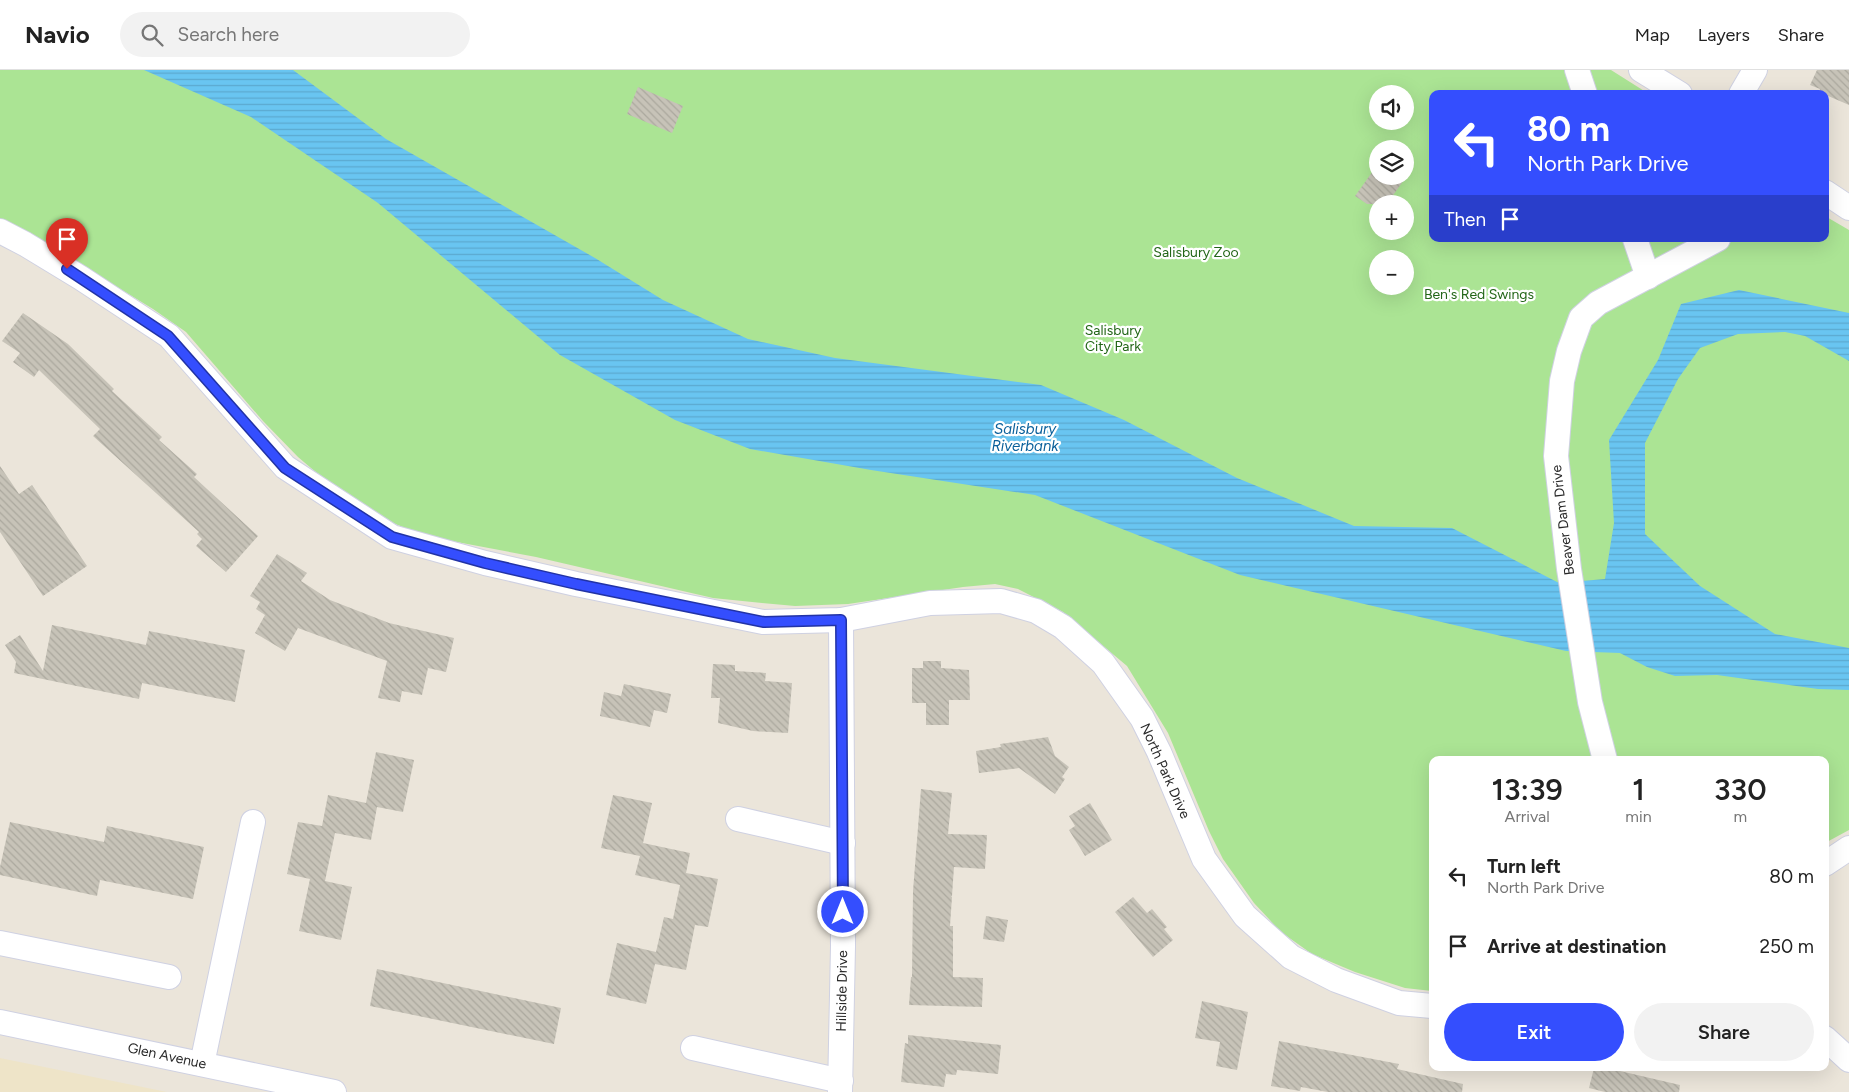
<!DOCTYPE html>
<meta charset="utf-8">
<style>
:root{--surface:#fff;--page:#f2f2f2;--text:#222;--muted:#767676;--line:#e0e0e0;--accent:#344efe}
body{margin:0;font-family:Figtree,sans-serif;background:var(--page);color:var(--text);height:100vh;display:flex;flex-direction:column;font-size:19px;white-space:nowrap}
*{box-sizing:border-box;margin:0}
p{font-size:16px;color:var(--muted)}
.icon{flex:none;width:28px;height:28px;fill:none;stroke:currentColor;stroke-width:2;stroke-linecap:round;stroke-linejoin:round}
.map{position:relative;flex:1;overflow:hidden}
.drawer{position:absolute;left:1429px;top:686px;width:400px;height:315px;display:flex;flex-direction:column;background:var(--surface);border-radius:10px;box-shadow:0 5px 20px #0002}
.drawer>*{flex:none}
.guide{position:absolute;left:1429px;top:20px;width:400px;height:152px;border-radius:10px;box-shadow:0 5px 20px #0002;background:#344efe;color:#fff;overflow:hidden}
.controls{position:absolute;left:1369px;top:15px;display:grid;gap:10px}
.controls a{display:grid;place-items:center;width:45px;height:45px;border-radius:50%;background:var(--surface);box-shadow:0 5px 20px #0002;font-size:25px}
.pin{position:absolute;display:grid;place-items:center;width:42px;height:42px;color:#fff;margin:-51px -21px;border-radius:50% 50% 50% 0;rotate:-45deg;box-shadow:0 0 5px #0007}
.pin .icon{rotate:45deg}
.me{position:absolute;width:55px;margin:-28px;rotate:0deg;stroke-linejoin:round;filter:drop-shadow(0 0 4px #0008)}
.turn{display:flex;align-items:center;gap:18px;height:105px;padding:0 15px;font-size:22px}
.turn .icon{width:65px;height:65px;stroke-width:2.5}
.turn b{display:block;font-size:35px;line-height:42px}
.then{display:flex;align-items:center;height:48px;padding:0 15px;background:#0003;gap:10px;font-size:19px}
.eta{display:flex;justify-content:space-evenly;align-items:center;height:85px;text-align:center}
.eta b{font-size:30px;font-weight:600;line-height:35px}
.primary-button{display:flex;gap:10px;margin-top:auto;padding:10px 15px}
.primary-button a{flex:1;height:58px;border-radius:30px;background:var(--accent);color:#fff;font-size:20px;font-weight:600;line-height:58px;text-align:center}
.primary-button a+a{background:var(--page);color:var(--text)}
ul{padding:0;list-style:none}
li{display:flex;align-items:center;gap:15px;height:70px;padding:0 15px}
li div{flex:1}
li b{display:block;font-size:19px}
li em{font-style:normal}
header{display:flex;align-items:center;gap:30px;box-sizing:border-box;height:70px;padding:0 25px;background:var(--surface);border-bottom:1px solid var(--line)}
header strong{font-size:24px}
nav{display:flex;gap:28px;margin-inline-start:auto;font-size:18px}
.search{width:350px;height:45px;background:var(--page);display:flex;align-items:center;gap:12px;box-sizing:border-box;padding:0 18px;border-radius:28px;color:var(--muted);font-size:19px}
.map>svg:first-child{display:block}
</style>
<header>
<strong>Navio</strong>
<div class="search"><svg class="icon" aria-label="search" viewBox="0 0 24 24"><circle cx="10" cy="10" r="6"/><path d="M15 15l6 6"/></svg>Search here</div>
<nav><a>Map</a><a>Layers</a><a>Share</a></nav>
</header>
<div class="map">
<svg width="1849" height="1022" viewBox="0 0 1849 1022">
<defs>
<pattern id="water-rules" width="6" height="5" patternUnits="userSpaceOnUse" patternTransform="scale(1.25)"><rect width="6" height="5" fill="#69c5f1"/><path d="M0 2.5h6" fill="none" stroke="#5ba9cf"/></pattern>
<pattern id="building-back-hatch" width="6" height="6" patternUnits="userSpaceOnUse" patternTransform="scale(1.25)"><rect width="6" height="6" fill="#c7c3b8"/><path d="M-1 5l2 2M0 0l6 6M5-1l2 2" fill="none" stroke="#aba89e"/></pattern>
</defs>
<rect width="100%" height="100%" fill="#ebe5da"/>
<path fill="#eee4c8" d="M 0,988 L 167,1022 L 0,1022 Z"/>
<path fill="#abe494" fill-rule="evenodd" d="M 0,0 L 1611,0 L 1649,24 L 1432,24 L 1432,169 L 1825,169 L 1825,146 L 1849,160 L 1849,760 L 1825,773 L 1825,690 L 1432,690 L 1432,921 L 1405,918 L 1355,902 L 1312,884 L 1281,862 L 1254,833 L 1223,789 L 1209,761 L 1168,663 L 1127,596 L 1063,542 L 1018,519 L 995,514 L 963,517 L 848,534 L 795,536 L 762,533 L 713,528 L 536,487 L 425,466 L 388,451 L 344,426 L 298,387 L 263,351 L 186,262 L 153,239 L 60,182 L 0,149 ZM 1378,24 L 1405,24 L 1405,51 L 1378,51 ZM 1378,79 L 1405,79 L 1405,106 L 1378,106 ZM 1378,134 L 1405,134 L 1405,161 L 1378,161 ZM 1378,189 L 1405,189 L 1405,216 L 1378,216 Z"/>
<path fill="url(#water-rules)" d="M 144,0 L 293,0 L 386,69 L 595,188 L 663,230 L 748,269 L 835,288 L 1041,315 L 1124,350 L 1237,408 L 1354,456 L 1452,458 L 1559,513 L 1605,509 L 1614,453 L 1609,370 L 1658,290 L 1681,234 L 1739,220 L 1849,243 L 1849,291 L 1805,266 L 1785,262 L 1738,264 L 1700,278 L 1678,309 L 1645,373 L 1645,464 L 1700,516 L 1775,564 L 1849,578 L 1849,620 L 1818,619 L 1717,605 L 1675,606 L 1647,597 L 1620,583 L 1566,581 L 1240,505 L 1035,425 L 871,400 L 750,379 L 675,350 L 560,285 L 378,133 L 251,47 Z"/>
<g fill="url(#building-back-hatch)">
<path d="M 1817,0 L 1849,0 L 1849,35 L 1819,22 L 1820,19 L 1810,15 Z"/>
<path d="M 638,17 L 683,36 L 672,63 L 627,44 Z"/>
<path d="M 1378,94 L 1378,106 L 1406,107 L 1387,134 L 1367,134 L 1355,126 Z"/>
<path d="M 23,243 L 68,274 L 114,319 L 112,321 L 162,367 L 159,370 L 197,404 L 194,407 L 258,466 L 226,502 L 196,476 L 202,469 L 197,464 L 199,462 L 93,366 L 100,359 L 39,300 L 34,307 L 13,292 L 20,283 L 2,271 Z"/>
<path d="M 0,396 L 19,424 L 32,415 L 87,496 L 43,526 L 0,462 Z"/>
<path d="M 277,484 L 307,503 L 301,511 L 330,530 L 389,553 L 454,568 L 446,602 L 428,598 L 422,625 L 402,621 L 400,632 L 378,628 L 387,591 L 298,558 L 285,581 L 255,563 L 265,545 L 256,539 L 260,532 L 250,526 Z"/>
<path d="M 52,555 L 146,575 L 149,561 L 245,580 L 235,632 L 142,613 L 139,629 L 14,603 L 16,592 L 5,575 L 20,565 L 43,601 Z"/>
<path d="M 923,591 L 941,591 L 941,598 L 969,600 L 970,630 L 949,630 L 949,655 L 926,655 L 926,633 L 912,633 L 912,598 L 923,598 Z"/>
<path d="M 713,594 L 735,595 L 735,601 L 766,603 L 765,611 L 792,613 L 788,663 L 753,661 L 718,653 L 720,628 L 711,628 Z"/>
<path d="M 624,614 L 671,624 L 667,643 L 654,640 L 650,657 L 600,646 L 604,622 L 621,626 Z"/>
<path d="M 1048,667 L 1055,686 L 1069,697 L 1062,707 L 1065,709 L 1055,724 L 1019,698 L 979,703 L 976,681 L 1001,677 L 1000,674 Z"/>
<path d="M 376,682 L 414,690 L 403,742 L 377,737 L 371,770 L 335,763 L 325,811 L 352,817 L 341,870 L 299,861 L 310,809 L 287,804 L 298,752 L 322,756 L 328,725 L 366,733 Z"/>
<path d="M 921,719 L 952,723 L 948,764 L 987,765 L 985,799 L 954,797 L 952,826 L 951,826 L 952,827 L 950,856 L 953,856 L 953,907 L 983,908 L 982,937 L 909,935 L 911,907 L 912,907 L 913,821 Z"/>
<path d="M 613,725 L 652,733 L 643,773 L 690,783 L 686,803 L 718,809 L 708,857 L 695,855 L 686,900 L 655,894 L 646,934 L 606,925 L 617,873 L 656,882 L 664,847 L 673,849 L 680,815 L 635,805 L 640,786 L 601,778 Z"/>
<path d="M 1090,733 L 1112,770 L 1085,786 L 1069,760 L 1075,756 L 1069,746 Z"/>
<path d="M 10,752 L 104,772 L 107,756 L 204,777 L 193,829 L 100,810 L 97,826 L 0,805 L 0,797 Z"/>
<path d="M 1133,827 L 1147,843 L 1152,839 L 1167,857 L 1164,859 L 1173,870 L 1153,887 L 1115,842 Z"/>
<path d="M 986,846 L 1008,850 L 1004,872 L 983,869 Z"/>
<path d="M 377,899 L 561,938 L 554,974 L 370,936 Z"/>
<path d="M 1202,931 L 1248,942 L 1237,1000 L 1216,996 L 1220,972 L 1195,968 Z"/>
<path d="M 908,965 L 1001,975 L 998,1004 L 957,1000 L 956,1005 L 946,1004 L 944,1017 L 901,1012 L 905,973 L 908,974 Z"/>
<path d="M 1279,971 L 1399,994 L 1397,999 L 1463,1014 L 1462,1022 L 1328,1022 L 1301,1017 L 1300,1021 L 1271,1016 Z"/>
<path d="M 1594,998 L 1607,998 L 1680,1015 L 1679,1022 L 1605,1022 L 1589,1018 Z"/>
</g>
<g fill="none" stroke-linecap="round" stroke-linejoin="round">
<g stroke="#cfd1e2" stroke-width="26">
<g id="minor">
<path d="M 1577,0 L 1585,24"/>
<path d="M 1641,0 L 1680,24"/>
<path d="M 1741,24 L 1755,0"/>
<path d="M 1825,122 L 1849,138"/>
<path d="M 0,161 L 25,174 L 81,208 L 169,266 L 285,397 L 392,467 L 485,493 L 576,514 L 763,552 L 841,550 L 930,533 L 1001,531 L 1036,541 L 1063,557 L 1103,593 L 1142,648 L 1159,682 L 1204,789 L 1245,846 L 1291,887 L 1336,910 L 1399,933 L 1432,936"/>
<path d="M 1635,169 L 1648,207"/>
<path d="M 1605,690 L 1590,632 L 1569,499 L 1556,386 L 1562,311 L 1569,281 L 1581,248 L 1598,233 L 1718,169"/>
<path d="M 738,749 L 843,773"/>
<path d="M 1825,794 L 1849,778"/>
<path d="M 0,873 L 169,907"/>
<path d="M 0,952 L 334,1022"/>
<path d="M 1825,968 L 1849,990"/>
<path d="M 693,978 L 841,1011"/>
<path d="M 202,994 L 253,752"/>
<path d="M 840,1022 L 843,876 L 841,550"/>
</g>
</g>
<use href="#minor" stroke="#fff" stroke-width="24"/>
</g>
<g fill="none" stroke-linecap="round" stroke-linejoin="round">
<g stroke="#2233a5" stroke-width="12">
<path id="route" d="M 67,199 L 168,266 L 285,398 L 392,467 L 485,493 L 576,514 L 764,552 L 841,550 L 843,842"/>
</g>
<use href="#route" stroke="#344efe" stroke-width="9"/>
</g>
<g text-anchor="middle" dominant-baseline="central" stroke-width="4.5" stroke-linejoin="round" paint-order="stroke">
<g font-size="14" fill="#236618" stroke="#fff">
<text x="1196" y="182">Salisbury Zoo</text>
<text x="1479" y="224">Ben's Red Swings</text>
<text x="1113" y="260">Salisbury<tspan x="1113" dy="16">City Park</tspan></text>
</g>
<g font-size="14" fill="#292929" stroke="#fff">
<text transform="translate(1563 450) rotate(-97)">Beaver Dam Drive</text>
<text transform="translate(1165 701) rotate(66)">North Park Drive</text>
<text transform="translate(842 921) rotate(-89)">Hillside Drive</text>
<text transform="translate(167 986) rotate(12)">Glen Avenue</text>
</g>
<g font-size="15" font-style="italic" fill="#0a609b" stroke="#fff">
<text x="1025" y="359">Salisbury<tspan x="1025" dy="17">Riverbank</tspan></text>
</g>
</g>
</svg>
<div class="controls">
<a><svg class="icon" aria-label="sound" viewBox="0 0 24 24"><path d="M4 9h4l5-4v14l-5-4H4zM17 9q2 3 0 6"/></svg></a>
<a><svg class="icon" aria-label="layers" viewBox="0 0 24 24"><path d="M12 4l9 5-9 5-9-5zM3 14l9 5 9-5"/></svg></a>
<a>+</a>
<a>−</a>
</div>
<div class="pin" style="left:67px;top:199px;background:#d93025"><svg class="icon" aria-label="arrive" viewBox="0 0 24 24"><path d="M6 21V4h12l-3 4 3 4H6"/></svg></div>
<svg class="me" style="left:843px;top:842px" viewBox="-20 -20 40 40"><circle r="17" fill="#344efe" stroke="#fff" stroke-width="3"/><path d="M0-11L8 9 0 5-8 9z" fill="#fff"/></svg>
<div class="guide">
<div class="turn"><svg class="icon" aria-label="left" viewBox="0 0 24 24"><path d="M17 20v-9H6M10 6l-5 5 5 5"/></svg><div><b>80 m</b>North Park Drive</div></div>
<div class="then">Then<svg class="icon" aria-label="arrive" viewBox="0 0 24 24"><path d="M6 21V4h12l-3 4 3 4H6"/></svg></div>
</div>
<section class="drawer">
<div class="eta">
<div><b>13:39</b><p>Arrival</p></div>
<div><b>1</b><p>min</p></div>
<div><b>330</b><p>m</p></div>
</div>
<ul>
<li><svg class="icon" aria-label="left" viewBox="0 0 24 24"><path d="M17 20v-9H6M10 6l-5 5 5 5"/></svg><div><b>Turn left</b><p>North Park Drive</p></div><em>80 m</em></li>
<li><svg class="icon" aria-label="arrive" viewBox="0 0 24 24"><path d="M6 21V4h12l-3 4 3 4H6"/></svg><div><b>Arrive at destination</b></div><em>250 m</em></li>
</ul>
<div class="primary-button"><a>Exit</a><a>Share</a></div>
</section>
</div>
